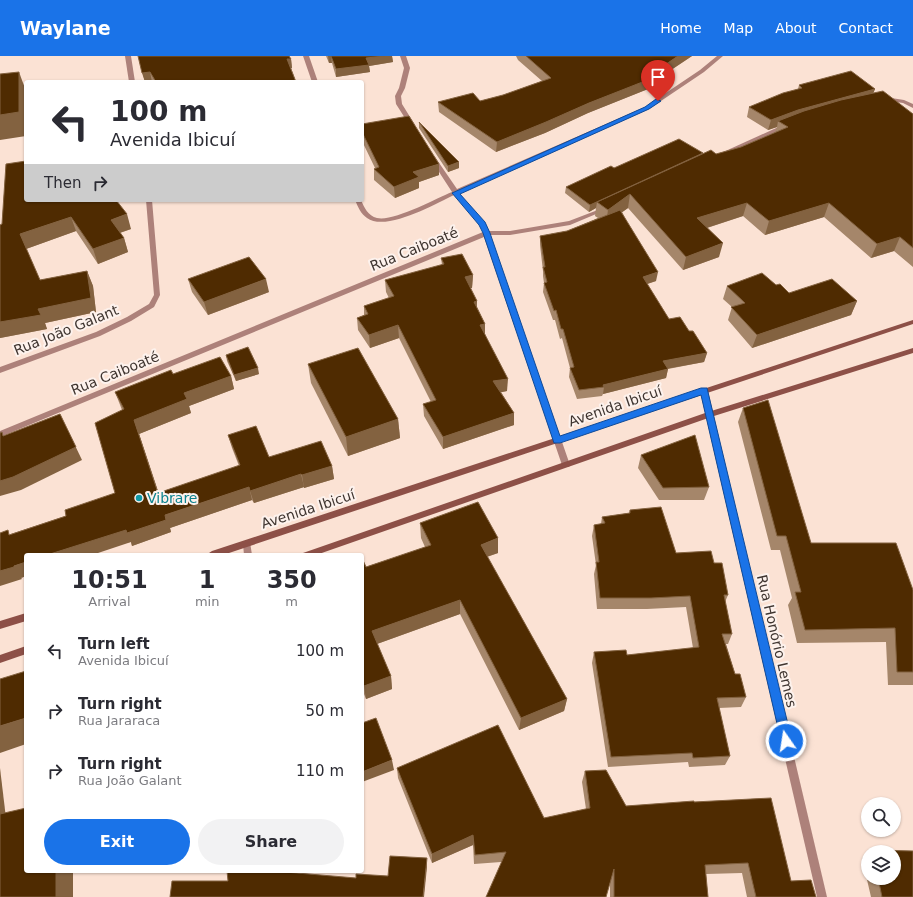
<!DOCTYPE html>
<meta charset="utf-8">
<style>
:root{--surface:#fff;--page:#f2f2f3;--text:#2b2b33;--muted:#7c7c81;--accent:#1a73e8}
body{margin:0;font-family:"DejaVu Sans",sans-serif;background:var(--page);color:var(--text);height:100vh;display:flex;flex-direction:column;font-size:15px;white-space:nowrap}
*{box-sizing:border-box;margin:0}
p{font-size:13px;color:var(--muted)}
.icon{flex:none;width:22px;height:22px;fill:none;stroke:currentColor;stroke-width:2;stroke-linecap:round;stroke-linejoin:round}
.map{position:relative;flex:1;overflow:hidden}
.drawer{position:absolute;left:24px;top:497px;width:340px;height:320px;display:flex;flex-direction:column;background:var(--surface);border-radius:4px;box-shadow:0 1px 3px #0004}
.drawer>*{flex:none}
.guide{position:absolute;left:24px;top:24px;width:340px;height:122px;border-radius:4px;box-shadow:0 1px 3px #0004;background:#fff;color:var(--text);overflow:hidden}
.fabs{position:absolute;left:861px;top:741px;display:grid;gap:8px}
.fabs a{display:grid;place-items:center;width:40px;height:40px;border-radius:50%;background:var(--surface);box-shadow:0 1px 3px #0004;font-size:20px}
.pin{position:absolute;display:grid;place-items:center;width:34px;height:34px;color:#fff;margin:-41px -17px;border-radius:50% 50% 50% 0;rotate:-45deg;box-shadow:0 0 4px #0007}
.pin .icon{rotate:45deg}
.me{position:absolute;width:44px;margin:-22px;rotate:347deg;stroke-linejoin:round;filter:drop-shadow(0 0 3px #0008)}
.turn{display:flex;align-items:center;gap:14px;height:84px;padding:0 20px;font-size:18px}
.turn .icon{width:52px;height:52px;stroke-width:2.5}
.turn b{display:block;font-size:28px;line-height:34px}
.then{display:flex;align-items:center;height:38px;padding:0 20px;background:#0003;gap:8px;font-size:15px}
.eta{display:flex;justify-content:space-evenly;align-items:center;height:68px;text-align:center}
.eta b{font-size:24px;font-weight:600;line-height:28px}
.primary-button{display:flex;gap:8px;margin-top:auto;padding:8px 20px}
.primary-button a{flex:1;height:46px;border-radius:24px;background:var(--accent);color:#fff;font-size:16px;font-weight:600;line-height:46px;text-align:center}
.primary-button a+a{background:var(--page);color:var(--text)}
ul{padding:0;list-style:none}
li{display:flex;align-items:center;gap:12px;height:60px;padding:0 20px}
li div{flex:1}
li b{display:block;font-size:15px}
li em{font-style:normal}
header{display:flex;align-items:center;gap:24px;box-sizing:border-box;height:56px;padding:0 20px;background:var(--accent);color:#fff}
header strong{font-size:19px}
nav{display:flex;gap:22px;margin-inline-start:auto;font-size:14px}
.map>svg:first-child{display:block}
</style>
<header>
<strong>Waylane</strong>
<nav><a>Home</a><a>Map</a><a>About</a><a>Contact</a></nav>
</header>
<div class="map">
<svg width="913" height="841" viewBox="0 0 913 841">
<rect width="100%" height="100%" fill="#fbe2d4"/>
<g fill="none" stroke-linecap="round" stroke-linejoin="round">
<path fill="#ad817a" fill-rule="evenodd" d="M 247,485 L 250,486 L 252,499 L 244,499 L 243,488 L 244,486 Z"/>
<g fill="#ad817a" fill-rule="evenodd">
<path d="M 125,0 L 131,0 L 135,26 L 129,26 Z"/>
<path d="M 303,0 L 309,0 L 318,26 L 312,26 Z"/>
<path d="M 400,0 L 406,0 L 410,12 L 405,32 L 401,40 L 402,48 L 415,69 L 412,71 L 410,70 L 396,48 L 395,40 L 399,32 L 404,12 Z"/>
<path d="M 717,0 L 723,0 L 704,16 L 649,53 L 459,137 L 485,167 L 489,175 L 510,175 L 569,165 L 603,152 L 605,151 L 608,153 L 570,169 L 510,179 L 490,179 L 570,409 L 569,411 L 563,411 L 562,409 L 484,181 L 0,381 L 0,375 L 483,176 L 480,168 L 454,139 C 435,148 386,176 367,162 C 361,158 358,151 355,144 L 361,144 C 364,151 368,160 377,162 C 393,166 435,143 452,136 L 430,102 L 431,101 L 435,101 L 457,133 L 645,51 L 700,14 Z"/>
<path d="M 885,41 L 904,44 L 913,48 L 913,52 L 903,47 L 883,44 L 883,42 Z"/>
<path d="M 785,68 L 788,70 L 787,71 L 726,98 L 721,97 Z"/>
<path d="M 146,144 L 152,144 L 160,239 L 154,251 L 131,265 L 100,280 L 0,317 L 0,311 L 96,276 L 127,261 L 149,248 L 154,239 Z"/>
<path d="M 704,332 L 708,335 L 827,841 L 817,841 L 700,335 Z"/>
</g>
<g fill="#8d5047" fill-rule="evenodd">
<path d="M 913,264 L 913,268 L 223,499 L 208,499 L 209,497 L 212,495 Z"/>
<path d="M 913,292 L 913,297 L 714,360 L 316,499 L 302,499 L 303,497 L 708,356 Z"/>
<path d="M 26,557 L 26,565 L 0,573 L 0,565 Z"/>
<path d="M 26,590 L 26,598 L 0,607 L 0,599 Z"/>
</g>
</g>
<g fill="#a5866a">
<path d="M 138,0 L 291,3 L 292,12 L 291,12 L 296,26 L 145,26 Z"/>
<path d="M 326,0 L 392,0 L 393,6 L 369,10 L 370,16 L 336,21 L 332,7 L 329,7 Z"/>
<path d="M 516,0 L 692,0 L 659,22 L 658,27 L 648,32 L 648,33 L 588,57 L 545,77 L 496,96 L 439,56 L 438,46 L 480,45 L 503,39 L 542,25 L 518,4 Z"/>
<path d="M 799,29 L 875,33 L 873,37 L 913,58 L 913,211 L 894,195 L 871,202 L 824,161 L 765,179 L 743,160 L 707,172 L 719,201 L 683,214 L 628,152 L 622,156 L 656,225 L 647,228 L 669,263 L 689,275 L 707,297 L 704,306 L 668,313 L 666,322 L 603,338 L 602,340 L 577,343 L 569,321 L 570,312 L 562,282 L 560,283 L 555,264 L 553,264 L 543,236 L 544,227 L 543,220 L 543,215 L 540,189 L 540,180 L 567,175 L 598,162 L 595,160 L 596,152 L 589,156 L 565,137 L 566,131 L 614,112 L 703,97 L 703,98 L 716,98 L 741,91 L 775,76 L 777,71 L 768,74 L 747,61 L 749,51 L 798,33 Z"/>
<path d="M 419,66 L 459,112 L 448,116 L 419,72 Z"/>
<path d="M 362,68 L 439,119 L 419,126 L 419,132 L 395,142 L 374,124 L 374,113 L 375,112 L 362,85 Z"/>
<path d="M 6,108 L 131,173 L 120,177 L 124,182 L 128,196 L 98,208 L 76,175 L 26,193 L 40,224 L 87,215 L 93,230 L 96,256 L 45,267 L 47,273 L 0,282 L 2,168 Z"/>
<path d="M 441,202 L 473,219 L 472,232 L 470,232 L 477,245 L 477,251 L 485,268 L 485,278 L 507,335 L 501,336 L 514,357 L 514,369 L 443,393 L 424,360 L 423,348 L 431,346 L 399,282 L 370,292 L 358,274 L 357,262 L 364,259 L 364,250 L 389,242 L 386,236 L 385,224 L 442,209 Z"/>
<path d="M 188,223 L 269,236 L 208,259 L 192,236 Z"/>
<path d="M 776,229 L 789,237 L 857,245 L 851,259 L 752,292 L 728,264 L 732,251 L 723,243 L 727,230 Z"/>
<path d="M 226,299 L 259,318 L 236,325 L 227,305 Z"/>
<path d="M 308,308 L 398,363 L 400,382 L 348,400 L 311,327 Z"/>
<path d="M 173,318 L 231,320 L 234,333 L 189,350 L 191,357 L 139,378 L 158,437 L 239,410 L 232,392 L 228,379 L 269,401 L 332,410 L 334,423 L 304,432 L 304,431 L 254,447 L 252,444 L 170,472 L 171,476 L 132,490 L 131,486 L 26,499 L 26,520 L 21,522 L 22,523 L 11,478 L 66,460 L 115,437 L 122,354 L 115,336 Z"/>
<path d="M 743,352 L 811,487 L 913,534 L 913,629 L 888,629 L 886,586 L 797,587 L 788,549 L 792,542 L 780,494 L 771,494 L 738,366 Z"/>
<path d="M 641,399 L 709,431 L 704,444 L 659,444 L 638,412 Z"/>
<path d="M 630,454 L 676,497 L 714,507 L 728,539 L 725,546 L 732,578 L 728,588 L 726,588 L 735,618 L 746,641 L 741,651 L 719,652 L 730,700 L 725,709 L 689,711 L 688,706 L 608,711 L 592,607 L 594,596 L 627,599 L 693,592 L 686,551 L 647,553 L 597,553 L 594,518 L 596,509 L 592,480 L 594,469 L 601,468 L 602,461 L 629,457 Z"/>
<path d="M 420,467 L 498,497 L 487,501 L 567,643 L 564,655 L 519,674 L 460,558 L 377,588 L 391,620 L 392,633 L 366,643 L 362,633 L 362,502 L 366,511 L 425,491 L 421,482 Z"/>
<path d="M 397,712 L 544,762 L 586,753 L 582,726 L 585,715 L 626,750 L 694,746 L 791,825 L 816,841 L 747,841 L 742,817 L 706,818 L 708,841 L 610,841 L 610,825 L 501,806 L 474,808 L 473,789 L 432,807 L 398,722 Z"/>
<path d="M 871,794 L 913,795 L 913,841 L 871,841 L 862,802 L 868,797 L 868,822 L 894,822 L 894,796 L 869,796 Z"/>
</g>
<g fill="#836240">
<path d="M 328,0 L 331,0 L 332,7 L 329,7 Z"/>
<path d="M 385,0 L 392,0 L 393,6 L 369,10 L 370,16 L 336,21 L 336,13 L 366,2 Z"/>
<path d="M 678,0 L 692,0 L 659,22 L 658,27 L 648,32 L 648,33 L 588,57 L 545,77 L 496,96 L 497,86 L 649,22 L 656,15 Z"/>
<path d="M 287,3 L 291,3 L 292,12 L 289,13 Z"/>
<path d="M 19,16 L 26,35 L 26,80 L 0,84 L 0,59 Z"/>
<path d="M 150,16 L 152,26 L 145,26 L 142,17 Z"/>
<path d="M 875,33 L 871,43 L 778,65 L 777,71 L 768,74 L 771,64 L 798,54 Z"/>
<path d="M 703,97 L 701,104 L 597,146 L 596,152 L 589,156 L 590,149 Z"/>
<path d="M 459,106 L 459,112 L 448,116 L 448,110 Z"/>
<path d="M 439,108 L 439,119 L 419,126 L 419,132 L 395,142 L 394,131 L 413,116 Z"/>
<path d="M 630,138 L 628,152 L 606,168 L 608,154 Z"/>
<path d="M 747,147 L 743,160 L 694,176 L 697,162 Z"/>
<path d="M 829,147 L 824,161 L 765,179 L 769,165 Z"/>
<path d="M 127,158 L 131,173 L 116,178 L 111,164 Z"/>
<path d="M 71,161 L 76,175 L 26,193 L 20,178 Z"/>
<path d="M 900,181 L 894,195 L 871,202 L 877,188 Z"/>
<path d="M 124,182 L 128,196 L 98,208 L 93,193 Z"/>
<path d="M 723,187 L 719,201 L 683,214 L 686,201 Z"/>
<path d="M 87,215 L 93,230 L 96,256 L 45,267 L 47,273 L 0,282 L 0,266 L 38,253 Z"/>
<path d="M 658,216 L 656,225 L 641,230 L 643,221 Z"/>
<path d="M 473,219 L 472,232 L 465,233 L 465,221 Z"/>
<path d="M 266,223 L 269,236 L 208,259 L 204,246 Z"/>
<path d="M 477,245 L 476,258 L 474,246 Z"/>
<path d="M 857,245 L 851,259 L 752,292 L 757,279 Z"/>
<path d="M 485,268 L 485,280 L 480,269 Z"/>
<path d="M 398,269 L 399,282 L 370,292 L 369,279 Z"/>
<path d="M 707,297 L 704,306 L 660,314 L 663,305 Z"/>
<path d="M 258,312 L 259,318 L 236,325 L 234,319 Z"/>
<path d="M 668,313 L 666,322 L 603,338 L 604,331 L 603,329 Z"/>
<path d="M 231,320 L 234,333 L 189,350 L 191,357 L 139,378 L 163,450 L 158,437 L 134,364 L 184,337 Z"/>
<path d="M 508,323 L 507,335 L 493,338 L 493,325 Z"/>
<path d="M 514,357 L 514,369 L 443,393 L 443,381 Z"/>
<path d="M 60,358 L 82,404 L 21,434 L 0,440 L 0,425 Z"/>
<path d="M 398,363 L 400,382 L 348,400 L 346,381 Z"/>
<path d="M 332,410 L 334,423 L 304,432 L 302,419 Z"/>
<path d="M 301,418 L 304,431 L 254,447 L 250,435 Z"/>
<path d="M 249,431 L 252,444 L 170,472 L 171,476 L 132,490 L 131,486 L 92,499 L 47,499 Z"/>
<path d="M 498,482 L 498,497 L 480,503 L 481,489 Z"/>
<path d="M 26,506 L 26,520 L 21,522 L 22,523 L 0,530 L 0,515 L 14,510 Z"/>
<path d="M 460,544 L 460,558 L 374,589 L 372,575 Z"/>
<path d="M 391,620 L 392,633 L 366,643 L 364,630 Z"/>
<path d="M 567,643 L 564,655 L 519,674 L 521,662 Z"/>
<path d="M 26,662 L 26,688 L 0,697 L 0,670 Z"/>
<path d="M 392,704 L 394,714 L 362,726 L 362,716 Z"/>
<path d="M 0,712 L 8,779 L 0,771 Z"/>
<path d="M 473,779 L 473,789 L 432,807 L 432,798 Z"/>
<path d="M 427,802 L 427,811 L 424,841 L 423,841 Z"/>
<rect x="56" y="815" width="17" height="26"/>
</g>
<g fill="#4f2b01" stroke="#836240">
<path d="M 138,0 L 289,0 L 291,3 L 287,3 L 296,26 L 156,26 L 150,16 L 142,17 Z"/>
<path d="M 331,0 L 385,0 L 366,2 L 369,9 L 336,13 Z"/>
<path d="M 526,0 L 678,0 L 656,15 L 660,17 L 649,22 L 650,23 L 589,47 L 546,66 L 497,86 L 438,46 L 473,37 L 480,45 L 503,39 L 551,22 Z"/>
<path d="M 851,15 L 875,33 L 798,54 L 771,64 L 749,51 L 783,37 L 802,32 L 799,29 Z"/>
<path d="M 19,16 L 19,56 L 0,59 L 0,18 Z"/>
<path d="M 883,35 L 913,58 L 913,192 L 900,181 L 877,188 L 829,147 L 769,165 L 747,147 L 697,162 L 723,187 L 686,201 L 630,138 L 608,154 L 597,146 L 711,94 L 716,98 L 741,91 L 788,71 L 778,65 L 804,55 L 841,44 Z"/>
<path d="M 409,60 L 439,108 L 413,116 L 419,121 L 394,131 L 374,113 L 379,111 L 362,76 L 362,68 Z"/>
<path d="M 419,66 L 459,106 L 448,110 Z"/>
<path d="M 679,83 L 703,97 L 590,149 L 566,131 L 611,110 L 614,112 Z"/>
<path d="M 26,105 L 26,144 L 116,144 L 127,158 L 111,164 L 124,182 L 93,193 L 71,161 L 20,178 L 40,224 L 87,215 L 91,242 L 38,253 L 41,259 L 0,266 L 0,169 L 2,168 L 6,108 Z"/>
<path d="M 620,154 L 658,216 L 643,221 L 669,263 L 680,261 L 689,275 L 693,275 L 707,297 L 663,305 L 668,313 L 603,329 L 604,331 L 579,334 L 570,312 L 574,311 L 563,273 L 561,273 L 556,254 L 554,255 L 544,227 L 547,226 L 543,211 L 545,211 L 540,180 L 567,175 Z"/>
<path d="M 462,198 L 473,219 L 465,221 L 477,245 L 474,246 L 485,268 L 480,269 L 508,323 L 493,325 L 514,357 L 443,381 L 423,348 L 436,344 L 398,269 L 369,279 L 357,262 L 368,258 L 364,250 L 394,240 L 385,224 L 444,208 L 441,202 Z"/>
<path d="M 249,201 L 266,223 L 204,246 L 188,223 Z"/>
<path d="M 762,217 L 776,229 L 780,228 L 789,237 L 832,223 L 857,245 L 757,279 L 731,251 L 745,247 L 727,230 Z"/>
<path d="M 248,291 L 258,312 L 234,319 L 226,299 Z"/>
<path d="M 358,292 L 398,363 L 346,381 L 308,308 Z"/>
<path d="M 220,301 L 231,320 L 184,337 L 187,343 L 134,364 L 158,437 L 240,409 L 228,379 L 256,370 L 269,401 L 321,385 L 332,410 L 302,419 L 301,418 L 250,435 L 249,431 L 165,459 L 166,464 L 127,477 L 126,474 L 47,499 L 26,499 L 26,506 L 14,510 L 14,511 L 0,515 L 0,477 L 8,474 L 9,479 L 66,460 L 65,454 L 115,437 L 95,367 L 124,353 L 115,336 L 171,314 L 173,318 Z"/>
<path d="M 768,344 L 811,487 L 896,487 L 913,534 L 913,616 L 897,616 L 895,572 L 805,574 L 795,536 L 801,536 L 786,480 L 777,480 L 743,352 Z"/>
<path d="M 60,358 L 76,391 L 13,421 L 0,425 L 0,377 L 2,376 L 3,380 Z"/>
<path d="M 695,379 L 709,431 L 663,432 L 641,399 Z"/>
<path d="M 478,446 L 498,482 L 481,489 L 567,643 L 521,662 L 460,544 L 372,575 L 391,620 L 364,630 L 362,626 L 362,502 L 366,511 L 431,489 L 420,467 Z"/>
<path d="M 661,451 L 676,497 L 711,495 L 714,507 L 722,507 L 728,539 L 724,539 L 732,578 L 722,578 L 735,618 L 740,618 L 746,641 L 717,642 L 730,700 L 693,702 L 692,697 L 611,701 L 594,596 L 626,594 L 627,599 L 699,591 L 690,540 L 651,542 L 600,542 L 596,506 L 599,506 L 594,469 L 605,467 L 602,461 L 630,457 L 630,454 Z"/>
<path d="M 26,615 L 26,662 L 0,670 L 0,623 Z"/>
<path d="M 376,662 L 392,704 L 362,716 L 362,667 Z"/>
<path d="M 498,669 L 544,762 L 590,752 L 585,715 L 606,714 L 626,750 L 694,745 L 694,746 L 771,742 L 791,825 L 811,824 L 816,841 L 756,841 L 748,807 L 705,809 L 708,841 L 614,841 L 614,813 L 606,841 L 486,841 L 506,796 L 475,799 L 473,779 L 432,798 L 397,712 Z"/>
<path d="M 26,752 L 26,815 L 56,815 L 56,841 L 0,841 L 0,758 Z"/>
<path d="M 871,794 L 913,795 L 913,841 L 882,841 L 878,822 L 894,822 L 894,796 L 871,796 Z"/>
<path d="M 390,800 L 427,802 L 423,841 L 170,841 L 172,825 L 228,825 L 227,815 L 285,815 L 285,816 L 356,822 L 356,818 L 388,820 Z"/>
</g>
<path fill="#1a73e8" stroke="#114b97" d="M 656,43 L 661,45 L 649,53 L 460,138 L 485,166 L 490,177 L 560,380 L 701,332 L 707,332 L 792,685 L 790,689 L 786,690 L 782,689 L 781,685 L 701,339 L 560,387 L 554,387 L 483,177 L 479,169 L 452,137 L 645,51 Z"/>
<circle fill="#0f9aa8" stroke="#fdf2ed" stroke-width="1.5" cx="139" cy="442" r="4"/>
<g text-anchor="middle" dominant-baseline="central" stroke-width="4" stroke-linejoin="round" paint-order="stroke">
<g font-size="14" fill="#3f3530" stroke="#fdf2ed">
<text transform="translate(414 193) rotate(-22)">Rua Caiboaté</text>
<text transform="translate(66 274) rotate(-22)">Rua João Galant</text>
<text transform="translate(115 317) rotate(-22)">Rua Caiboaté</text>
<text transform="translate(615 350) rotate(-19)">Avenida Ibicuí</text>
<text transform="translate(308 453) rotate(-18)">Avenida Ibicuí</text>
<text transform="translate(777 585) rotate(77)">Rua Honório Lemes</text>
</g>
<g font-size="14" fill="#0d838f" stroke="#fdf2ed" text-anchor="start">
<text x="147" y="442">Vibrare</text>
</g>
</g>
</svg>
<div class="fabs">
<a><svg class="icon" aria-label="search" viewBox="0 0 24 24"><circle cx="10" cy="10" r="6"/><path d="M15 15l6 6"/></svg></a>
<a><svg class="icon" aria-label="layers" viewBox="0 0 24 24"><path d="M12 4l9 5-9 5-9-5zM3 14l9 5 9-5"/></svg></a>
</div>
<div class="pin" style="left:658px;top:45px;background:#d93025"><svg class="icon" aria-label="arrive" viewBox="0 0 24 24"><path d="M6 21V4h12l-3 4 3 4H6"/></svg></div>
<svg class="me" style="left:786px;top:685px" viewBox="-20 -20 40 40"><circle r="17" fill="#1a73e8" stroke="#fff" stroke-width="3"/><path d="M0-11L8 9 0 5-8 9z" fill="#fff"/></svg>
<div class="guide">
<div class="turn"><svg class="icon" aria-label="left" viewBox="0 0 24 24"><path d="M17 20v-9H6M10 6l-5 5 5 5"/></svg><div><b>100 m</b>Avenida Ibicuí</div></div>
<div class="then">Then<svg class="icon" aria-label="right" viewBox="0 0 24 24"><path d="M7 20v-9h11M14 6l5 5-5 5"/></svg></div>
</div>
<section class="drawer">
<div class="eta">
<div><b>10:51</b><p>Arrival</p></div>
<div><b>1</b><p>min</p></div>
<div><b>350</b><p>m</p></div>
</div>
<ul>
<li><svg class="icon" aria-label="left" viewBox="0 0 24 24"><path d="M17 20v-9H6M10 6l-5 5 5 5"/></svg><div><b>Turn left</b><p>Avenida Ibicuí</p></div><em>100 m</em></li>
<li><svg class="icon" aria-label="right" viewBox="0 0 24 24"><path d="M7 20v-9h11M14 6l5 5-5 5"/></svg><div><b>Turn right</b><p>Rua Jararaca</p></div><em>50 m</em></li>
<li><svg class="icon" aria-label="right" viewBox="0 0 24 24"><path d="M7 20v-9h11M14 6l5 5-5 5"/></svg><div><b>Turn right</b><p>Rua João Galant</p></div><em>110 m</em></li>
</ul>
<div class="primary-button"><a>Exit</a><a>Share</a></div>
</section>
</div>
